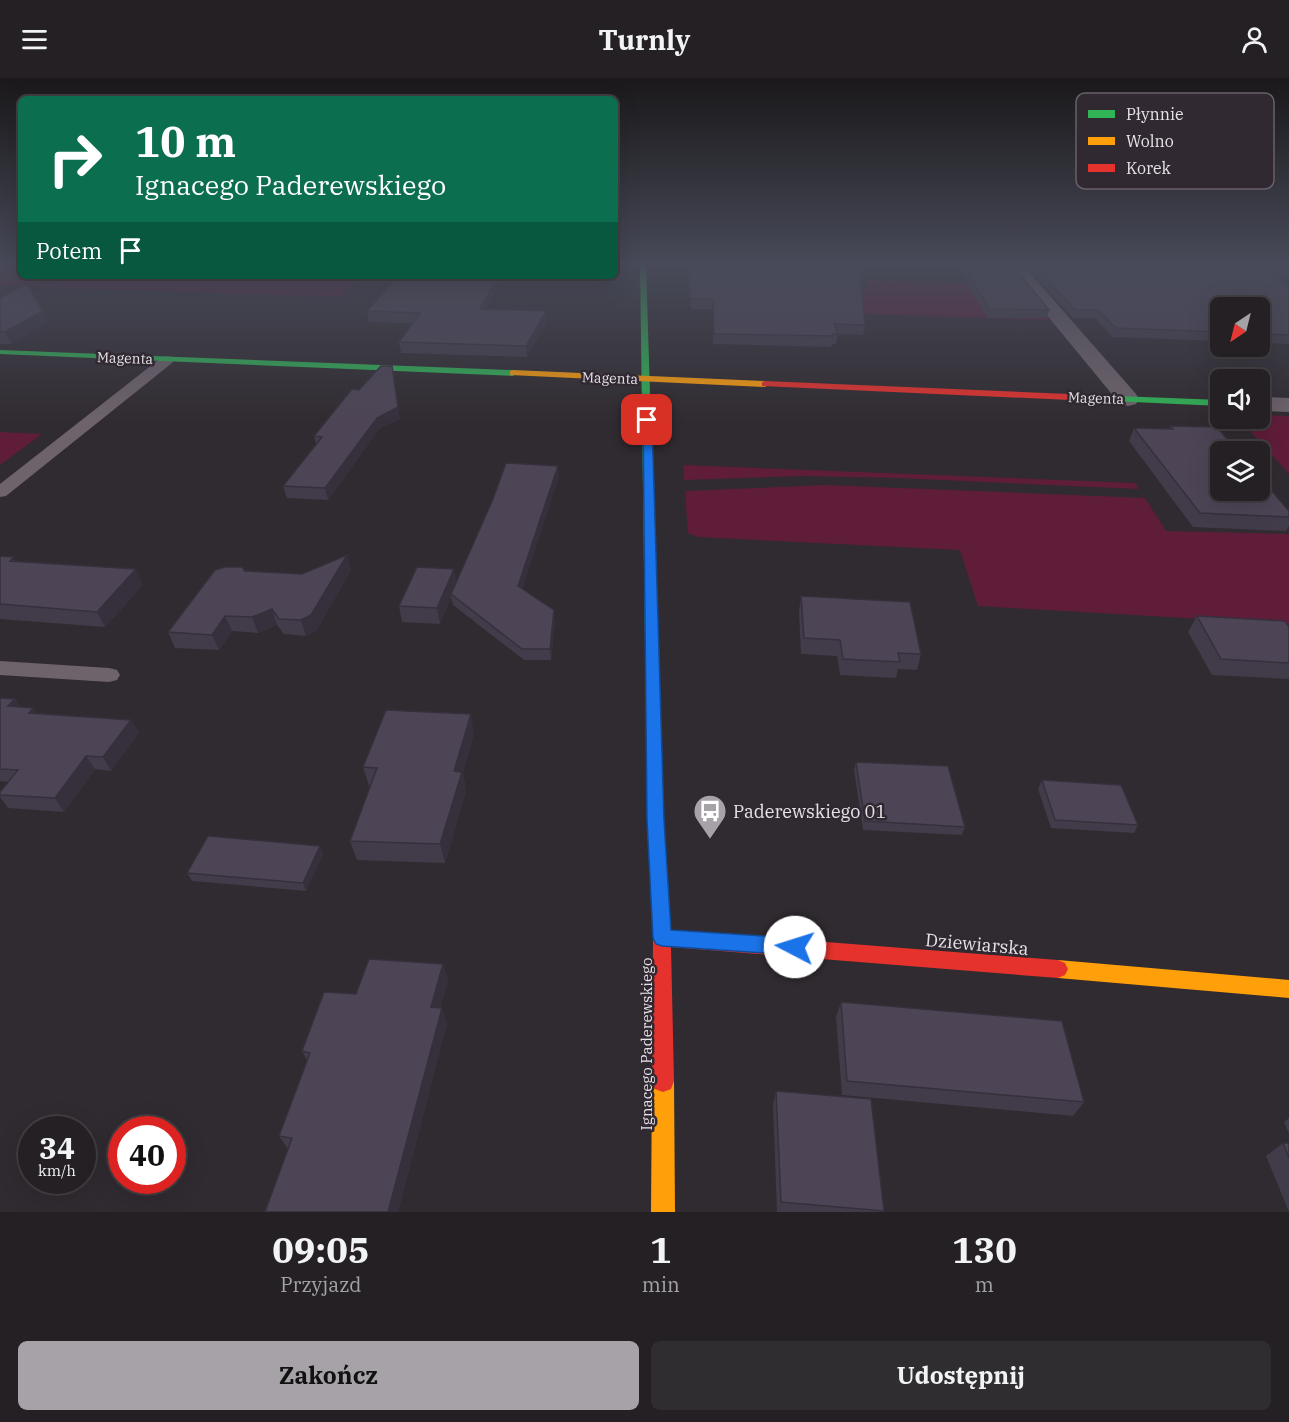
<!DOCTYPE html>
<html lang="pl">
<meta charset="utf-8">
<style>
:root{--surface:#242024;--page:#302d31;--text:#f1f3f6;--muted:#a3a3a6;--line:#413e41;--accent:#a7a2a8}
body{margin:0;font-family:"IBM Plex Serif",serif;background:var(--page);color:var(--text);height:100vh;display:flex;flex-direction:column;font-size:22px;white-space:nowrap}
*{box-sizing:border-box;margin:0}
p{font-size:20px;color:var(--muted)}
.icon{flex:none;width:33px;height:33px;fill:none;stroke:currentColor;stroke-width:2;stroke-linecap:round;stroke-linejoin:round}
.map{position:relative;height:1134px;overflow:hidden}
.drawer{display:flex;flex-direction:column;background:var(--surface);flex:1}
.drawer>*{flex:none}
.guide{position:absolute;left:18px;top:18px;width:600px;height:183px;border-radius:9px;box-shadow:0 6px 24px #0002,0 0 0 2px var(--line);background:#0b6e4f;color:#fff;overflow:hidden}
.needle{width:39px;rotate:215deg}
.controls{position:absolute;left:1210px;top:219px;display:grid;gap:12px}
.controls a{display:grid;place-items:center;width:60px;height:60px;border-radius:9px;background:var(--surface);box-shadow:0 6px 24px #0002,0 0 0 2px var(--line);font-size:30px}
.speed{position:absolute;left:18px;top:1038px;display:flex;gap:12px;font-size:30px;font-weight:700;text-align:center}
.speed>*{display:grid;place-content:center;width:78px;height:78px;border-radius:50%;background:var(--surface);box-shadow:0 6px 24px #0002,0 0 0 2px var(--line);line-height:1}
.speed small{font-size:15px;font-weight:400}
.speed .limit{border:9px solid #d22;background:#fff;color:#111}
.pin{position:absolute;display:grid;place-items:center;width:51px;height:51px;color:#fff;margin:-26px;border-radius:12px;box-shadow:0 3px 9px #0006}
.me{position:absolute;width:66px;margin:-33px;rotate:275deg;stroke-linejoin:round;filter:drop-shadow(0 0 4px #0008)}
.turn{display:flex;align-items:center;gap:21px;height:126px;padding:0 18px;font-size:27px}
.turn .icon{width:78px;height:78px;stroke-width:2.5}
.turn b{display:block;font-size:42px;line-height:51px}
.then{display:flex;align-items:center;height:57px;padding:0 18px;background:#0003;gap:12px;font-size:22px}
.eta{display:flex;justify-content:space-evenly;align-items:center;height:102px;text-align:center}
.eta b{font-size:36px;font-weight:700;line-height:42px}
.action{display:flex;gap:12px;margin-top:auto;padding:12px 18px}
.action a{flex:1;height:69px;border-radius:9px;background:var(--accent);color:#111;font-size:24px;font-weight:700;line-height:69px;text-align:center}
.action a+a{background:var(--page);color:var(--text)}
header{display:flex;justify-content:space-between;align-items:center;height:78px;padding:0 18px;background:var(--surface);font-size:27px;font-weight:700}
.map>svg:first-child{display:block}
</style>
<header><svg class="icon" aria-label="menu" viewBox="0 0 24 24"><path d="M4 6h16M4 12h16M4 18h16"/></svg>Turnly<svg class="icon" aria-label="person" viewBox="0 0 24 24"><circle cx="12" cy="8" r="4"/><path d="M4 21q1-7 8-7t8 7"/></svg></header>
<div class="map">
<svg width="1289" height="1134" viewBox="0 0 1289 1134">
<rect width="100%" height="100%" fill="#302b30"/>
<g fill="#601d39">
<path d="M 0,186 L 21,186 L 21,198 L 362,198 L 341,219 L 0,208 Z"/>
<path d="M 866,202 L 1019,206 L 1050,242 L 840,235 L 830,209 L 868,210 Z"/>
<path d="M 1260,337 L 1289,338 L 1289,396 L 1239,341 L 1260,340 Z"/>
<path d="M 0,354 L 42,356 L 0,387 Z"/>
<path d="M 683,387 L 1135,405 L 1139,411 L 898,400 L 801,398 L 684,402 Z"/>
<path d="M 826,407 L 1145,420 L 1166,453 L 1289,456 L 1289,546 L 978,528 L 960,472 L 698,459 L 688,455 L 685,413 Z"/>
</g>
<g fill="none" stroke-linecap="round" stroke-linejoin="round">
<g fill="#6e636b" fill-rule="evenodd">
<path d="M 167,278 L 172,279 L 174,282 L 172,285 L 6,418 L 0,419 L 0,406 L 162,279 Z"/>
<path d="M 0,583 L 109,590 L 117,592 L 120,597 L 117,602 L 109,604 L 0,597 Z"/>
</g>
<g fill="#6e636b" fill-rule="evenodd">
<path d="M 1005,186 L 1022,186 L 1136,316 L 1139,321 L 1136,326 L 1128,328 L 1120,326 Z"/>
<path d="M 1260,319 L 1289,320 L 1289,334 L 1260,333 Z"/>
</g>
<g fill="#30b455" fill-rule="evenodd">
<path d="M 640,186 L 646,186 L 660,638 L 658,642 L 648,642 L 646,638 Z"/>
<path d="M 0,272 L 513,292 L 517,295 L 513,298 L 0,276 Z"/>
<path d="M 1092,317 L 1221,322 L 1221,328 L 1089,322 L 1087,320 Z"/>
</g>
<g fill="#ff9f0a" fill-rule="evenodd">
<path d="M 513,292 L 765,303 L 769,306 L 765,309 L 510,297 L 510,293 Z"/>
<path d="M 1058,882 L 1289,902 L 1289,920 L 1058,900 L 1051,897 L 1048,891 L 1051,885 Z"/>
<path d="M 663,992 L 671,995 L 674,1003 L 675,1134 L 651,1134 L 652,1003 L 655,995 Z"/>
</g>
<g fill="#e5322d" fill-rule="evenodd">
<path d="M 765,303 L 1092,317 L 1097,320 L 1092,323 L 762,308 L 762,304 Z"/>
<path d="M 653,633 L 658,634 L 660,638 L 663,742 L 671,852 L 1058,882 L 1065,885 L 1068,891 L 1065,897 L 1058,900 L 671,869 L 674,1003 L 671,1011 L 663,1014 L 655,1011 L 652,1003 L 653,860 L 647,742 L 646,638 L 648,634 Z"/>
</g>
</g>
<g fill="#423b4a">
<path d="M 686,186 L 859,186 L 865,247 L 863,257 L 838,256 L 836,266 L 832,266 L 831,269 L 713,266 L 713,231 L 691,231 Z"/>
<path d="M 956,186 L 1011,186 L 1049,232 L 1047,240 L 987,240 Z"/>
<path d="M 1024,186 L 1289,186 L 1289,200 L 1279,200 L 1282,202 L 1281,204 L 1289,210 L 1289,266 L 1260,265 L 1260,230 L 1221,230 L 1221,263 L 1113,259 L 1095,240 L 1073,240 Z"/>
<path d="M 0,220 L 48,244 L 11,266 L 0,266 Z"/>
<path d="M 487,231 L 546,233 L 547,243 L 527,279 L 401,275 L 399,264 L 413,245 L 369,244 L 367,233 Z"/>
<path d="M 400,341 L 379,351 L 328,422 L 287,420 L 283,408 L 316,366 L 314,358 Z"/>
<path d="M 1170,348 L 1289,433 L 1289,448 L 1286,453 L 1193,449 L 1129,363 L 1134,350 L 1169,351 Z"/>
<path d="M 559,398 L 522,510 L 555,543 L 551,582 L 524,582 L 453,527 L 451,519 L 440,546 L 402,544 L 399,528 L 454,491 L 456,504 Z"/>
<path d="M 0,478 L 17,483 L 143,507 L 105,549 L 0,541 Z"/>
<path d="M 351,492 L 316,553 L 306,558 L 284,556 L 277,547 L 258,555 L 232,553 L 219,572 L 175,570 L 168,554 L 245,493 L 302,496 Z"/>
<path d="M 801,518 L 921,576 L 917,592 L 898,591 L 896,600 L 840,597 L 837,578 L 801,576 L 799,534 Z"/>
<path d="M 1197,538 L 1289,549 L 1289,601 L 1212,597 L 1188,554 Z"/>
<path d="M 0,620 L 15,621 L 20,629 L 37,635 L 131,642 L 139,655 L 111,693 L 95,691 L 64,734 L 8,730 L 0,719 L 0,714 L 8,704 L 0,703 Z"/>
<path d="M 474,655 L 463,695 L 466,713 L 445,785 L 357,782 L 350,763 L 371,708 L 369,708 L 363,689 Z"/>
<path d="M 856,684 L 965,749 L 962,757 L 863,752 L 854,692 Z"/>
<path d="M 1042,702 L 1138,747 L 1134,755 L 1051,750 L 1038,711 Z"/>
<path d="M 323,776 L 306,813 L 192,803 L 187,795 Z"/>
<path d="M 443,886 L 448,902 L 440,930 L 447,945 L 398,1134 L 265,1134 L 288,1071 L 279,1058 L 307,982 L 302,973 L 356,916 Z"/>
<path d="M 841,924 L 1084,1024 L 1073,1038 L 842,1017 L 836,939 Z"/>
<path d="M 776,1013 L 884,1133 L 883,1134 L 777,1134 L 773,1027 Z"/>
<path d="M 1289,1040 L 1289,1056 L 1284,1044 Z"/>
<path d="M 1283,1065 L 1289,1065 L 1289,1134 L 1266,1078 Z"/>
</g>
<g fill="#36303c">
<path d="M 498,198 L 505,198 L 481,241 L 480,231 Z"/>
<path d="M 43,233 L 48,244 L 11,266 L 5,254 Z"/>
<path d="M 546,233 L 547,243 L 527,279 L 526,268 Z"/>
<path d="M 394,299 L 400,341 L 379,351 L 328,422 L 325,410 L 377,340 Z"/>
<path d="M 558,388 L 559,398 L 520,519 L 518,508 Z"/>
<path d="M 347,477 L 351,492 L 316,553 L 306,558 L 301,542 Z"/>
<path d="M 136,491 L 143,507 L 105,549 L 97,534 Z"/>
<path d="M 454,491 L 457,507 L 451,516 L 451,519 L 440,546 L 437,530 Z"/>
<path d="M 272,531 L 277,547 L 258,555 L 252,539 Z"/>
<path d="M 554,532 L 555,543 L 551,582 L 550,571 Z"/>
<path d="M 225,538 L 232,553 L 219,572 L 212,557 Z"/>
<path d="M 15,621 L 23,634 L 8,628 Z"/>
<path d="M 33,630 L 42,643 L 29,635 Z"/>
<path d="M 471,636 L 474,655 L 463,695 L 466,713 L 445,785 L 440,766 L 454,693 Z"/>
<path d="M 131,642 L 139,655 L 111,693 L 103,679 Z"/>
<path d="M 86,678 L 95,691 L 64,734 L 55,720 Z"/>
<path d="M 320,768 L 323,776 L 306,813 L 303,805 Z"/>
<path d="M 443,886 L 448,902 L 436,944 L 431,929 Z"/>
<path d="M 442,930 L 447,945 L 398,1134 L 388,1134 Z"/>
</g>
<g fill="#4d4556" stroke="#36303c" stroke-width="1.5">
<path d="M 687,186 L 859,186 L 865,247 L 834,246 L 838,256 L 832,256 L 833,258 L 714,256 L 713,221 L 691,221 Z"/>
<path d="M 962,186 L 1011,186 L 1049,232 L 989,231 Z"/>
<path d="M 1033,186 L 1289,186 L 1289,192 L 1268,191 L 1282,202 L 1278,202 L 1289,210 L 1289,257 L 1260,256 L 1260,230 L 1221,230 L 1221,254 L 1116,250 L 1098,232 L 1075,232 Z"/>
<path d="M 399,198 L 498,198 L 480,231 L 546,233 L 526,268 L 399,264 L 420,235 L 367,233 Z"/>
<path d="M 27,206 L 43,233 L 5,254 L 0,254 L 0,220 Z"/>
<path d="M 381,288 L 392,288 L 398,329 L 377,340 L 325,410 L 283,408 L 322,359 L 314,358 L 352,311 L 359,312 Z"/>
<path d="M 1170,348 L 1217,349 L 1238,374 L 1221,374 L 1221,412 L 1260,412 L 1260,399 L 1289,433 L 1289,439 L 1200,435 L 1134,350 L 1173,351 Z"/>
<path d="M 506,385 L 558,388 L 518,508 L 554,532 L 550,571 L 522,571 L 451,516 L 493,421 Z"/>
<path d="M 347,477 L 311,537 L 301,542 L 279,541 L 272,531 L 252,539 L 225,538 L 212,557 L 168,554 L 215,492 L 225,489 L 242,489 L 245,493 L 302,496 Z"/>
<path d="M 0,478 L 14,479 L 10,483 L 136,491 L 97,534 L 0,526 Z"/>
<path d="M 417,489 L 454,491 L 437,530 L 399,528 Z"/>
<path d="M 801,518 L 910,524 L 921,576 L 898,575 L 900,584 L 843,581 L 840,562 L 804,560 Z"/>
<path d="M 1197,538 L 1285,543 L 1289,549 L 1289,585 L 1221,581 Z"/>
<path d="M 0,620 L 15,621 L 8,628 L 33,630 L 29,635 L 131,642 L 103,679 L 86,678 L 55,720 L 0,717 L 0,714 L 18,692 L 0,691 Z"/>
<path d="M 386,632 L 471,636 L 454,693 L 462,694 L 440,766 L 350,763 L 377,690 L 363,689 Z"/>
<path d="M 856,684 L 948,688 L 965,749 L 865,743 Z"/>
<path d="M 1042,702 L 1121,707 L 1138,747 L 1055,742 Z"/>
<path d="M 208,758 L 320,768 L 303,805 L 187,795 Z"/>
<path d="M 369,881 L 443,886 L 431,929 L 442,930 L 388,1134 L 265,1134 L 292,1060 L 279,1058 L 310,975 L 302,973 L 324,914 L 356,916 Z"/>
<path d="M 841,924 L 1062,943 L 1084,1024 L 847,1003 Z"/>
<path d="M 776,1013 L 871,1021 L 884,1133 L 781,1124 Z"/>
<path d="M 1283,1065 L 1289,1065 L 1289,1080 Z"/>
</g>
<linearGradient id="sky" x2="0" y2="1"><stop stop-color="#1a181a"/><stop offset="0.54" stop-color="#484a59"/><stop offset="1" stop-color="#484a59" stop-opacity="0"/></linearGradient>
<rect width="1289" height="345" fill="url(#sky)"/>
<path fill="#1a73e8" stroke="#114b97" stroke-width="1.5" d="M 643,340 L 652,342 L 664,742 L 671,852 L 795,860 L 802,862 L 805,869 L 802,875 L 795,877 L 662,868 L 656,866 L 653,860 L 647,742 Z"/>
<defs>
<g id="bus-pin" transform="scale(1.725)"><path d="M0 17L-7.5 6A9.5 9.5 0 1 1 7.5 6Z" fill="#a7a2a8" stroke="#312932"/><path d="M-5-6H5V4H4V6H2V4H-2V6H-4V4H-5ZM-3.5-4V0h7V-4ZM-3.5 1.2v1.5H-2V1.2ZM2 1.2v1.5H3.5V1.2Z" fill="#fff"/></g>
</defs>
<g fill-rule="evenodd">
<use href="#bus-pin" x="710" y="733"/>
</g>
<g text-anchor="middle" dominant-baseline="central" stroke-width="5" stroke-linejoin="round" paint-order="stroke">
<g font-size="14" fill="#e7e2e8" stroke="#312932">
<text transform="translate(125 280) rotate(2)">Magenta</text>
<text transform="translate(610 300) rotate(2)">Magenta</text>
<text transform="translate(1096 320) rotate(2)">Magenta</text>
</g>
<g font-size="15" fill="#e7e2e8" stroke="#312932">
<text transform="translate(646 966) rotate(-90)">Ignacego Paderewskiego</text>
</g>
<g font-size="18" fill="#e7e2e8" stroke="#312932" text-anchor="start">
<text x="733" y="733">Paderewskiego 01</text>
</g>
<g font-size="18" fill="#e7e2e8" stroke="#312932">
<text transform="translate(977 866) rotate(5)">Dziewiarska</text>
</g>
</g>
<rect x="1076" y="15" width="198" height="96" rx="9" fill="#312932" stroke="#686069" stroke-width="1.5"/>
<rect x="1088" y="32" width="27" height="8" fill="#30b455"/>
<rect x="1088" y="59" width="27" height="8" fill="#ff9f0a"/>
<rect x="1088" y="86" width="27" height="8" fill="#e5322d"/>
<g font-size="16" fill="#e7e2e8">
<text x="1126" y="42">Płynnie</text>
<text x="1126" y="69">Wolno</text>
<text x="1126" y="96">Korek</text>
</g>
</svg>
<div class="controls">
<a><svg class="needle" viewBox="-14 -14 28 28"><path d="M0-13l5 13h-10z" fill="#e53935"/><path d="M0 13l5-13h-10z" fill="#a3a3a6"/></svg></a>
<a><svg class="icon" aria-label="sound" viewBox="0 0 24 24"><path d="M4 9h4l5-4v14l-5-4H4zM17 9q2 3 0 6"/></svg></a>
<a><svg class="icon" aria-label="layers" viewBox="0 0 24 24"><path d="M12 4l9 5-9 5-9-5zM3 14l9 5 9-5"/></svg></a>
</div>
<div class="speed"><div>34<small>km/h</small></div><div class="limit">40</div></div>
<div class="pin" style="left:647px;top:342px;background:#d93025"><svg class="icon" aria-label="arrive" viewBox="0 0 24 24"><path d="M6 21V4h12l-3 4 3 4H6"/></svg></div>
<svg class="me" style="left:795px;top:869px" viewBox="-20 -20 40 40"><circle r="19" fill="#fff"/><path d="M0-13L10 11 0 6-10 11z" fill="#1a73e8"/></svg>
<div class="guide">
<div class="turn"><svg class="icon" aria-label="right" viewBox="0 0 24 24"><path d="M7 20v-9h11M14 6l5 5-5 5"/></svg><div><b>10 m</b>Ignacego Paderewskiego</div></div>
<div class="then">Potem<svg class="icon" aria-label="arrive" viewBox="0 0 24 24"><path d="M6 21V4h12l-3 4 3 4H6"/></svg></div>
</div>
</div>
<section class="drawer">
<div class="eta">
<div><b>09:05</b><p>Przyjazd</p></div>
<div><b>1</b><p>min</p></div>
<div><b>130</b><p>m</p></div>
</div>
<div class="action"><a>Zakończ</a><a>Udostępnij</a></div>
</section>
